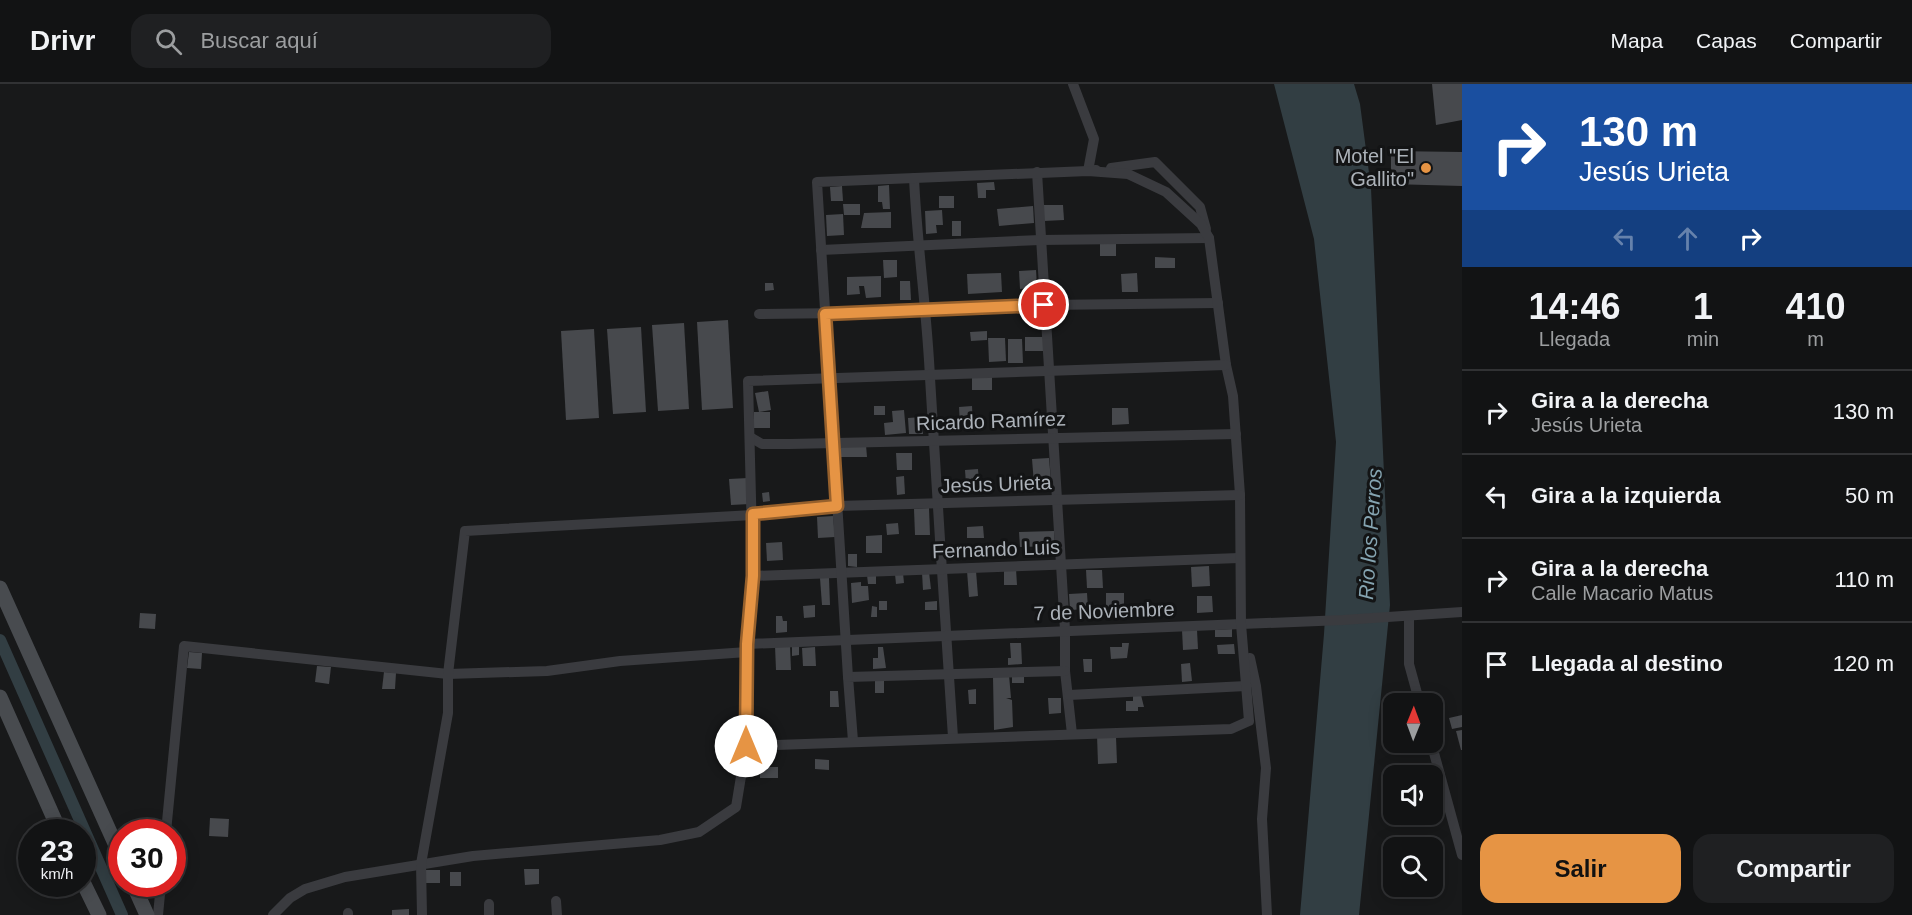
<!DOCTYPE html>
<html lang="es">
<meta charset="utf-8">
<style>
:root{--surface:#121314;--page:#1f2022;--text:#f1f3f6;--muted:#9c9ea0;--line:#313234;--accent:#e69444}
body{margin:0;font-family:Helvetica,sans-serif;background:var(--page);color:var(--text);height:100vh;display:flex;flex-direction:column;font-size:22px;white-space:nowrap}
*{box-sizing:border-box;margin:0}
p{font-size:20px;color:var(--muted)}
.icon{flex:none;width:33px;height:33px;fill:none;stroke:currentColor;stroke-width:2;stroke-linecap:round;stroke-linejoin:round}
.map{position:relative;flex:1;overflow:hidden}
.sheet{display:flex;flex-direction:column;background:var(--surface);width:450px}
.sheet>*{flex:none}
.guide{background:#1a4fa0;color:#fff;overflow:hidden}
.needle{width:39px;rotate:1deg}
.buttons{position:absolute;left:1383px;top:609px;display:grid;gap:12px}
.buttons a{display:grid;place-items:center;width:60px;height:60px;border-radius:12px;background:var(--surface);box-shadow:0 3px 15px #0003,0 0 0 2px var(--line);font-size:30px}
.speed{position:absolute;left:18px;top:735px;display:flex;gap:12px;font-size:30px;font-weight:700;text-align:center}
.speed>*{display:grid;place-content:center;width:78px;height:78px;border-radius:50%;background:var(--surface);box-shadow:0 3px 15px #0003,0 0 0 2px var(--line);line-height:1}
.speed small{font-size:15px;font-weight:400}
.speed .limit{border:9px solid #d22;background:#fff;color:#111}
.pin{position:absolute;display:grid;place-items:center;width:51px;height:51px;color:#fff;margin:-26px;border:3px solid #fff;border-radius:50%;box-shadow:0 2px 6px #0007}
.me{position:absolute;width:66px;margin:-33px;rotate:0deg;stroke-linejoin:round;filter:drop-shadow(0 0 4px #0008)}
.turn{display:flex;align-items:center;gap:21px;height:126px;padding:0 18px;font-size:27px}
.turn .icon{width:78px;height:78px;stroke-width:2.5}
.turn b{display:block;font-size:42px;line-height:51px}
.lanes{display:flex;align-items:center;height:57px;padding:0 18px;background:#0003;justify-content:center;gap:30px;direction:ltr}
.lanes .off{opacity:.35}
.eta{display:flex;justify-content:space-evenly;align-items:center;height:102px;text-align:center}
.eta b{font-size:36px;font-weight:800;line-height:42px}
.primary-button{display:flex;gap:12px;margin-top:auto;padding:12px 18px}
.primary-button a{flex:1;height:69px;border-radius:18px;background:var(--accent);color:#111;font-size:24px;font-weight:800;line-height:69px;text-align:center}
.primary-button a+a{background:var(--page);color:var(--text)}
ul{padding:0;list-style:none}
li{display:flex;align-items:center;gap:18px;height:84px;padding:0 18px;border-top:2px solid var(--line)}
li div{flex:1}
li b{display:block;font-size:22px}
li em{font-style:normal}
header{display:flex;align-items:center;gap:36px;box-sizing:border-box;height:84px;padding:0 30px;background:var(--surface);border-bottom:2px solid var(--line)}
header strong{font-size:28px}
nav{display:flex;gap:33px;margin-inline-start:auto;font-size:21px}
.search{width:420px;height:54px;background:var(--page);display:flex;align-items:center;gap:15px;box-sizing:border-box;padding:0 21px;border-radius:18px;color:var(--muted);font-size:22px}
main{display:flex;flex:1;min-height:0}
.map>svg:first-child{display:block}
</style>
<header>
<strong>Drivr</strong>
<div class="search"><svg class="icon" aria-label="search" viewBox="0 0 24 24"><circle cx="10" cy="10" r="6"/><path d="M15 15l6 6"/></svg>Buscar aquí</div>
<nav><a>Mapa</a><a>Capas</a><a>Compartir</a></nav>
</header>
<main>
<div class="map">
<svg width="1462" height="831" viewBox="0 0 1462 831">
<rect width="100%" height="100%" fill="#18191a"/>
<path fill="#323e43" d="M 1274,0 L 1354,0 L 1360,20 L 1371,104 L 1390,521 L 1359,831 L 1300,831 L 1324,550 L 1336,358 L 1314,155 Z"/>
<g fill="none" stroke-linecap="round" stroke-linejoin="round">
<path stroke="#323e43" stroke-width="12" d="M 0,556 L 122,831"/>
</g>
<g fill="#47494d">
<path d="M 1432,0 L 1462,0 L 1462,36 L 1436,41 Z"/>
<path d="M 1391,67 L 1462,68 L 1462,102 L 1391,100 Z"/>
<path d="M 994,98 L 995,106 L 986,106 L 986,114 L 978,114 L 977,99 Z"/>
<path d="M 889,101 L 890,125 L 883,125 L 882,118 L 878,118 L 878,102 Z"/>
<path d="M 842,102 L 843,117 L 831,117 L 830,103 Z"/>
<rect x="939" y="112" width="15" height="12"/>
<path d="M 843,120 L 860,120 L 860,131 L 844,131 Z"/>
<path d="M 1044,121 L 1063,121 L 1064,136 L 1044,137 Z"/>
<path d="M 1033,122 L 1034,139 L 999,142 L 997,125 Z"/>
<path d="M 942,126 L 943,141 L 936,141 L 937,149 L 926,150 L 925,127 Z"/>
<path d="M 891,128 L 891,144 L 861,144 L 864,129 Z"/>
<path d="M 843,130 L 844,151 L 827,152 L 826,131 Z"/>
<rect x="952" y="137" width="9" height="15"/>
<rect x="1100" y="157" width="16" height="15"/>
<path d="M 1155,173 L 1175,174 L 1175,184 L 1155,184 Z"/>
<path d="M 883,176 L 897,176 L 897,193 L 884,194 Z"/>
<path d="M 1036,186 L 1037,203 L 1020,205 L 1019,187 Z"/>
<path d="M 1001,189 L 1002,208 L 968,210 L 967,190 Z"/>
<path d="M 1137,189 L 1138,208 L 1122,208 L 1121,190 Z"/>
<path d="M 881,192 L 881,213 L 866,214 L 864,202 L 859,202 L 860,210 L 847,211 L 847,193 Z"/>
<path d="M 900,197 L 910,197 L 911,216 L 900,216 Z"/>
<path d="M 765,199 L 773,199 L 774,206 L 765,207 Z"/>
<path d="M 728,236 L 733,324 L 702,326 L 697,238 Z"/>
<path d="M 684,239 L 689,325 L 658,327 L 652,241 Z"/>
<path d="M 641,243 L 646,328 L 613,330 L 607,245 Z"/>
<path d="M 594,245 L 599,334 L 566,336 L 561,247 Z"/>
<path d="M 987,247 L 987,256 L 971,257 L 970,248 Z"/>
<path d="M 1025,253 L 1043,253 L 1044,267 L 1025,267 Z"/>
<path d="M 988,254 L 1005,254 L 1006,277 L 989,278 Z"/>
<path d="M 1008,255 L 1022,255 L 1023,279 L 1008,279 Z"/>
<rect x="972" y="293" width="20" height="13"/>
<path d="M 768,307 L 771,326 L 759,328 L 755,309 Z"/>
<rect x="874" y="322" width="11" height="9"/>
<path d="M 972,322 L 973,342 L 960,343 L 959,323 Z"/>
<path d="M 1112,324 L 1128,324 L 1129,340 L 1112,341 Z"/>
<path d="M 904,326 L 906,349 L 885,351 L 884,339 L 893,338 L 892,327 Z"/>
<rect x="754" y="328" width="16" height="16"/>
<path d="M 922,333 L 923,350 L 909,350 L 908,334 Z"/>
<path d="M 866,361 L 867,373 L 841,373 L 841,362 Z"/>
<path d="M 896,369 L 912,369 L 912,386 L 897,386 Z"/>
<path d="M 1049,374 L 1051,398 L 1034,400 L 1032,375 Z"/>
<path d="M 978,385 L 979,399 L 966,400 L 965,386 Z"/>
<path d="M 904,392 L 905,410 L 897,411 L 896,393 Z"/>
<path d="M 748,394 L 750,420 L 731,421 L 729,395 Z"/>
<path d="M 769,408 L 770,417 L 763,418 L 762,409 Z"/>
<path d="M 929,424 L 930,451 L 915,451 L 914,425 Z"/>
<path d="M 833,432 L 835,453 L 818,454 L 817,433 Z"/>
<path d="M 898,439 L 899,450 L 887,451 L 886,440 Z"/>
<path d="M 983,442 L 984,454 L 967,454 L 967,443 Z"/>
<path d="M 1054,447 L 1055,462 L 1020,463 L 1019,448 Z"/>
<path d="M 882,451 L 882,469 L 866,469 L 866,452 Z"/>
<path d="M 782,458 L 783,476 L 767,477 L 766,459 Z"/>
<path d="M 848,470 L 857,470 L 857,483 L 848,482 Z"/>
<path d="M 1209,482 L 1210,502 L 1192,503 L 1191,483 Z"/>
<path d="M 1016,485 L 1017,501 L 1004,501 L 1004,486 Z"/>
<path d="M 1086,486 L 1102,486 L 1103,504 L 1087,504 Z"/>
<path d="M 967,487 L 976,487 L 978,512 L 969,513 Z"/>
<path d="M 929,488 L 931,505 L 923,506 L 922,489 Z"/>
<path d="M 903,489 L 904,499 L 896,500 L 895,490 Z"/>
<path d="M 867,491 L 876,491 L 876,500 L 868,500 Z"/>
<path d="M 820,494 L 829,494 L 830,521 L 822,521 Z"/>
<path d="M 861,498 L 861,502 L 868,502 L 869,516 L 852,519 L 851,499 Z"/>
<path d="M 1087,509 L 1088,525 L 1070,526 L 1069,510 Z"/>
<rect x="1106" y="509" width="18" height="16"/>
<path d="M 1197,512 L 1212,512 L 1213,528 L 1197,529 Z"/>
<rect x="879" y="517" width="8" height="9"/>
<path d="M 937,517 L 937,526 L 925,526 L 925,518 Z"/>
<path d="M 815,521 L 815,533 L 804,534 L 803,522 Z"/>
<path d="M 872,522 L 877,523 L 877,533 L 871,533 Z"/>
<path d="M 140,529 L 156,530 L 155,545 L 139,544 Z"/>
<path d="M 776,532 L 782,532 L 783,537 L 787,537 L 787,548 L 776,549 Z"/>
<path d="M 1232,545 L 1232,553 L 1215,553 L 1215,546 Z"/>
<path d="M 1182,546 L 1197,546 L 1198,565 L 1183,566 Z"/>
<path d="M 1010,559 L 1021,559 L 1022,580 L 1008,581 L 1008,574 L 1011,574 Z"/>
<path d="M 1122,559 L 1129,559 L 1127,574 L 1111,575 L 1110,563 L 1122,563 Z"/>
<path d="M 1234,560 L 1235,570 L 1218,570 L 1217,561 Z"/>
<path d="M 792,561 L 799,561 L 799,571 L 792,572 Z"/>
<path d="M 775,562 L 790,562 L 791,586 L 776,586 Z"/>
<path d="M 815,563 L 816,582 L 803,582 L 802,564 Z"/>
<path d="M 878,563 L 883,563 L 886,584 L 873,585 L 873,574 L 878,574 Z"/>
<path d="M 189,568 L 202,569 L 201,585 L 187,584 Z"/>
<path d="M 1083,575 L 1092,575 L 1092,588 L 1084,588 Z"/>
<path d="M 1190,579 L 1192,597 L 1182,598 L 1181,580 Z"/>
<path d="M 317,582 L 331,583 L 329,600 L 315,598 Z"/>
<path d="M 384,588 L 396,589 L 395,605 L 382,605 Z"/>
<rect x="1012" y="590" width="12" height="9"/>
<path d="M 1009,591 L 1011,614 L 1006,614 L 1012,616 L 1013,643 L 994,646 L 993,593 Z"/>
<path d="M 884,594 L 884,609 L 875,609 L 875,595 Z"/>
<path d="M 976,605 L 976,620 L 969,620 L 968,606 Z"/>
<path d="M 830,607 L 838,607 L 839,623 L 830,623 Z"/>
<path d="M 1141,611 L 1144,623 L 1138,623 L 1138,627 L 1126,627 L 1126,617 L 1133,617 L 1133,612 Z"/>
<path d="M 1048,614 L 1061,614 L 1061,629 L 1049,630 Z"/>
<path d="M 1462,631 L 1462,643 L 1452,645 L 1449,634 Z"/>
<path d="M 1462,646 L 1462,666 L 1461,666 L 1456,647 Z"/>
<path d="M 1097,651 L 1116,653 L 1117,679 L 1098,680 Z"/>
<path d="M 815,675 L 829,676 L 829,686 L 815,685 Z"/>
<rect x="760" y="683" width="18" height="11"/>
<path d="M 210,734 L 229,735 L 228,753 L 209,752 Z"/>
<path d="M 524,785 L 539,785 L 539,800 L 525,801 Z"/>
<path d="M 423,786 L 440,786 L 440,799 L 424,799 Z"/>
<rect x="450" y="788" width="11" height="14"/>
<path d="M 409,825 L 409,831 L 392,831 L 392,826 Z"/>
</g>
<g fill="none" stroke-linecap="round" stroke-linejoin="round">
<g stroke="#3a3b3f" stroke-width="10">
<path d="M 1073,0 L 1094,55 L 1088,87 L 1096,86"/>
<path d="M 1111,84 L 1155,78 L 1200,123 L 1206,145"/>
<path d="M 1037,88 L 1065,546 L 1065,587 L 1072,650"/>
<path d="M 914,94 C 917,161 927,227 930,294 C 937,414 945,533 953,653"/>
<path d="M 821,166 L 1040,156 L 1209,154"/>
<path d="M 759,230 L 924,228 L 1044,221 L 1218,219"/>
<path d="M 750,353 L 762,360 L 790,360 L 1236,350"/>
<path d="M 753,492 L 1239,474"/>
<path d="M 1409,532 L 1409,580 L 1420,620"/>
<path d="M 747,560 L 1343,536 L 1462,528"/>
<path d="M 1250,574 L 1256,602 L 1266,684 L 1262,735 L 1267,831"/>
<path d="M 1069,611 L 1246,602"/>
<path d="M 853,657 L 848,593 L 1065,587"/>
<path d="M 1431,658 L 1462,771"/>
<path d="M 746,662 L 1231,645 L 1249,637 L 1241,540 L 1240,411 L 1233,312 L 1226,281 L 1209,154 L 1201,140 L 1166,108 L 1128,90 L 1088,87 L 817,98 L 848,593"/>
<path d="M 166,748 L 184,562 L 448,590 L 547,587 L 620,577 L 747,568"/>
<path d="M 556,817 L 557,831"/>
<path d="M 489,820 L 489,831"/>
<path d="M 348,829 L 348,831"/>
<path d="M 158,831 L 161,800"/>
<path d="M 273,831 L 290,814 L 305,805 L 345,793 L 473,772 L 660,756 L 699,748 L 736,723 L 746,662 L 747,560 L 753,492 L 748,297 L 1226,281"/>
<path d="M 422,831 L 421,780 L 448,629 L 448,590 L 465,447 L 753,431 L 837,422 L 1240,411"/>
</g>
<g stroke="#484b4f" stroke-width="15">
<path d="M 0,504 L 122,775"/>
<path d="M 0,613 L 60,748"/>
<path d="M 82,796 L 99,831"/>
<path d="M 133,800 L 147,831"/>
</g>
</g>
<g fill="none" stroke-linecap="round" stroke-linejoin="round">
<g stroke="#96602c" stroke-width="15">
<path id="route" d="M 746,662 L 747,560 L 753,492 L 753,430 L 837,422 L 825,230 L 1044,221"/>
</g>
<use href="#route" stroke="#e69444" stroke-width="10"/>
</g>
<circle fill="#e69444" stroke="#131415" stroke-width="2" cx="1426" cy="84" r="6"/>
<g text-anchor="middle" dominant-baseline="central" stroke-width="6" stroke-linejoin="round" paint-order="stroke">
<g font-size="20" fill="#acb2b9" stroke="#131415" text-anchor="end">
<text x="1414" y="72">Motel "El<tspan x="1414" dy="23">Gallito"</tspan></text>
</g>
<g font-size="20" fill="#acb2b9" stroke="#131415">
<text transform="translate(991 337) rotate(-2)">Ricardo Ramírez</text>
<text transform="translate(996 400) rotate(-2)">Jesús Urieta</text>
<text transform="translate(996 465) rotate(-2)">Fernando Luis</text>
<text transform="translate(1104 527) rotate(-2)">7 de Noviembre</text>
</g>
<g font-size="21" font-style="italic" fill="#85a4b1" stroke="#131415">
<text transform="translate(1370 450) rotate(-86)">Rio los Perros</text>
</g>
</g>
</svg>
<div class="buttons">
<a><svg class="needle" viewBox="-14 -14 28 28"><path d="M0-13l5 13h-10z" fill="#e53935"/><path d="M0 13l5-13h-10z" fill="#9c9ea0"/></svg></a>
<a><svg class="icon" aria-label="sound" viewBox="0 0 24 24"><path d="M4 9h4l5-4v14l-5-4H4zM17 9q2 3 0 6"/></svg></a>
<a><svg class="icon" aria-label="search" viewBox="0 0 24 24"><circle cx="10" cy="10" r="6"/><path d="M15 15l6 6"/></svg></a>
</div>
<div class="speed"><div>23<small>km/h</small></div><div class="limit">30</div></div>
<div class="pin" style="left:1044px;top:221px;background:#d93025"><svg class="icon" aria-label="arrive" viewBox="0 0 24 24"><path d="M6 21V4h12l-3 4 3 4H6"/></svg></div>
<svg class="me" style="left:746px;top:662px" viewBox="-20 -20 40 40"><circle r="19" fill="#fff"/><path d="M0-13L10 11 0 6-10 11z" fill="#e69444"/></svg>
</div>
<section class="sheet">
<div class="guide">
<div class="turn"><svg class="icon" aria-label="right" viewBox="0 0 24 24"><path d="M7 20v-9h11M14 6l5 5-5 5"/></svg><div><b>130 m</b>Jesús Urieta</div></div>
<div class="lanes"><svg class="icon off" aria-label="left" viewBox="0 0 24 24"><path d="M17 20v-9H6M10 6l-5 5 5 5"/></svg><svg class="icon off" aria-label="ahead" viewBox="0 0 24 24"><path d="M12 20V5M6 11l6-6 6 6"/></svg><svg class="icon" aria-label="right" viewBox="0 0 24 24"><path d="M7 20v-9h11M14 6l5 5-5 5"/></svg></div>
</div>
<div class="eta">
<div><b>14:46</b><p>Llegada</p></div>
<div><b>1</b><p>min</p></div>
<div><b>410</b><p>m</p></div>
</div>
<ul>
<li><svg class="icon" aria-label="right" viewBox="0 0 24 24"><path d="M7 20v-9h11M14 6l5 5-5 5"/></svg><div><b>Gira a la derecha</b><p>Jesús Urieta</p></div><em>130 m</em></li>
<li><svg class="icon" aria-label="left" viewBox="0 0 24 24"><path d="M17 20v-9H6M10 6l-5 5 5 5"/></svg><div><b>Gira a la izquierda</b></div><em>50 m</em></li>
<li><svg class="icon" aria-label="right" viewBox="0 0 24 24"><path d="M7 20v-9h11M14 6l5 5-5 5"/></svg><div><b>Gira a la derecha</b><p>Calle Macario Matus</p></div><em>110 m</em></li>
<li><svg class="icon" aria-label="arrive" viewBox="0 0 24 24"><path d="M6 21V4h12l-3 4 3 4H6"/></svg><div><b>Llegada al destino</b></div><em>120 m</em></li>
</ul>
<div class="primary-button"><a>Salir</a><a>Compartir</a></div>
</section>
</main>
